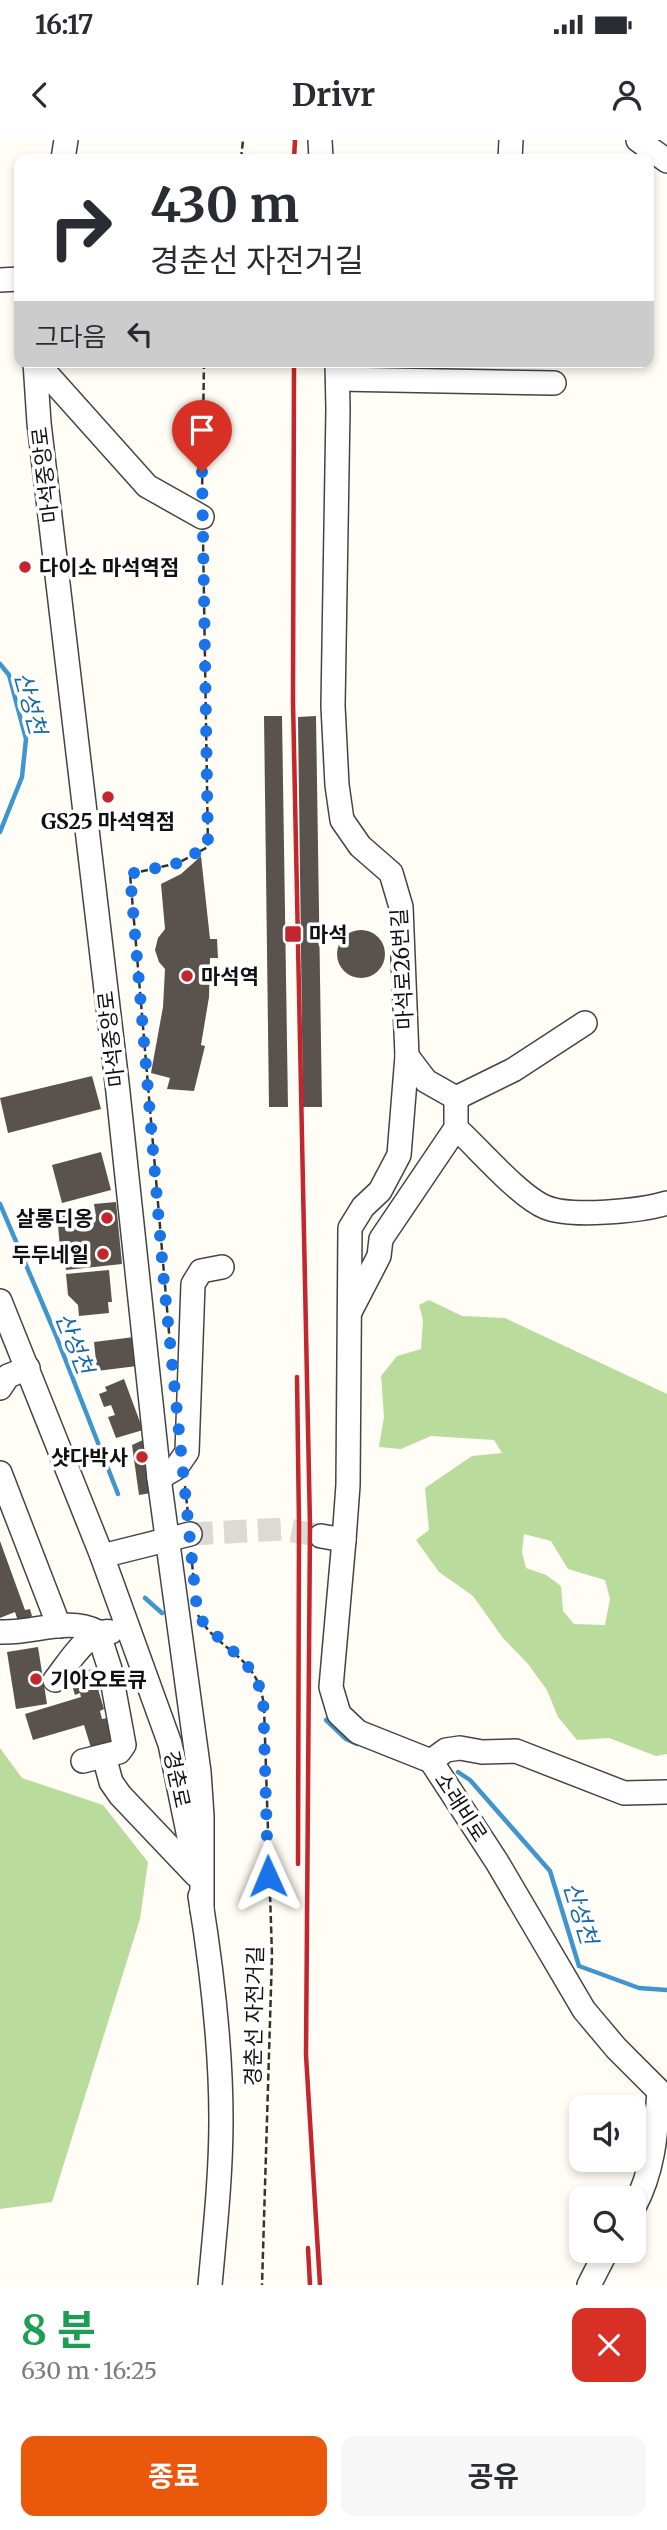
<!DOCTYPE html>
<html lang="ko">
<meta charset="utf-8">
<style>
:root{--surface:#fff;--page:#f7f7f7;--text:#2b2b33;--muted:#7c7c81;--accent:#ea580c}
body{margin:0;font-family:Merriweather,"Noto Sans KR",serif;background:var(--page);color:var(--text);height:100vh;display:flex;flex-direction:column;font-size:26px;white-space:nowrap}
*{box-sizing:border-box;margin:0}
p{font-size:23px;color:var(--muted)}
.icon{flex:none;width:38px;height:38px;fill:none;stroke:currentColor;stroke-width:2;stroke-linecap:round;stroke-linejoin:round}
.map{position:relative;height:2145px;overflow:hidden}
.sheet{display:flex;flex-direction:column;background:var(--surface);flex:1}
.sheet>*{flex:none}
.hud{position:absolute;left:14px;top:14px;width:640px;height:214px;border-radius:14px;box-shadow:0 4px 10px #0003;background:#fff;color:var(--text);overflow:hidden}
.tools{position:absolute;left:569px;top:1955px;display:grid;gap:14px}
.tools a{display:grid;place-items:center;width:77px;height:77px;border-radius:14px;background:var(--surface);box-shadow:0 4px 10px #0003;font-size:35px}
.pin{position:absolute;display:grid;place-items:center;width:60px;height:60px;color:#fff;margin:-72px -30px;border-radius:50% 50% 50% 0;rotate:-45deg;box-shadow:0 0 7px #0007}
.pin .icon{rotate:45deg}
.me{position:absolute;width:77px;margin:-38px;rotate:359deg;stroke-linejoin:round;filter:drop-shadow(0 0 5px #0008)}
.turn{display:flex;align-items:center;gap:24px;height:147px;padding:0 21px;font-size:32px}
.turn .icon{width:91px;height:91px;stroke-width:2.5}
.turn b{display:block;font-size:49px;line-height:60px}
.then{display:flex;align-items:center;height:66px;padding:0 21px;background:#0003;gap:14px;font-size:26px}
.round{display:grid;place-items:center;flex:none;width:74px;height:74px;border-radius:14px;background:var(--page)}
.overview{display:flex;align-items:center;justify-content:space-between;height:119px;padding:0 21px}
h1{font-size:42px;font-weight:700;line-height:52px;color:#1e9e55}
.cta{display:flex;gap:14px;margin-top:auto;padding:14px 21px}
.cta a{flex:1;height:80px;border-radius:14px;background:var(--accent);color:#fff;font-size:28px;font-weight:700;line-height:80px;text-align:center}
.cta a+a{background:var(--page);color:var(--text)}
.status{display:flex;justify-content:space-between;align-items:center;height:49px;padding:0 35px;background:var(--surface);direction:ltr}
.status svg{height:19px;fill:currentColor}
header{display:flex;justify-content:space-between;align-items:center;height:91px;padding:0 21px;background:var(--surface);font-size:32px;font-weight:700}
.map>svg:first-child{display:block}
</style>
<div class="status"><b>16:17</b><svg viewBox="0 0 49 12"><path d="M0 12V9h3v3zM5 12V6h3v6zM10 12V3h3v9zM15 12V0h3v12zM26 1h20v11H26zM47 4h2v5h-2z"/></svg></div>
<header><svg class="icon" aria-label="back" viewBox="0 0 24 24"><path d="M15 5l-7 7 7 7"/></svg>Drivr<svg class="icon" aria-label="person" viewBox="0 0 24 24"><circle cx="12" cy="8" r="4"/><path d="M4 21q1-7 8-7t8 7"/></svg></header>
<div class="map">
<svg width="667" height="2145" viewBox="0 0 667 2145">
<rect width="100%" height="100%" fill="#fffdf5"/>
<g fill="#b9dc9c" fill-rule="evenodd">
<path d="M 429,1160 L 462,1176 L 505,1178 L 667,1254 L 667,1614 L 656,1616 L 609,1598 L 577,1600 L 558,1577 L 547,1550 L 528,1524 L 503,1498 L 473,1456 L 439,1432 L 416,1400 L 429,1390 L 425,1348 L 472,1316 L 502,1313 L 494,1300 L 431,1296 L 401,1309 L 379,1307 L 384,1277 L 381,1236 L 397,1216 L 421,1209 L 423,1180 L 419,1165 ZM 524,1394 L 551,1401 L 568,1429 L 605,1440 L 610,1459 L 605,1485 L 574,1484 L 563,1471 L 561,1446 L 546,1435 L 526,1428 L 522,1412 Z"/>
<path d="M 0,1608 L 22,1638 L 103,1665 L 148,1722 L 140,1779 L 52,2062 L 0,2069 Z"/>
</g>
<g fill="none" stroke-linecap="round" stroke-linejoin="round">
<g stroke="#3f96cf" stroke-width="4.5">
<path d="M 0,524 L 9,535 L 26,599 L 22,637 L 0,692"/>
<path d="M 0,1064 L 55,1193 L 118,1354"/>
<path d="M 145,1458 L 162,1473"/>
<path d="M 326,1580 L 346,1599 L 357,1604"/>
<path d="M 458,1632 L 470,1640 L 550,1731 L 579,1826 L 639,1848 L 667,1850"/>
</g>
</g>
<g fill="#5a524d">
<path d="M 264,576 L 282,576 L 288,967 L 269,967 Z"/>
<path d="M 316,576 L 322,967 L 303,967 L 298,577 Z"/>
<path d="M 201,716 L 210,799 L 217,799 L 218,818 L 210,818 L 209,857 L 201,905 L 205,906 L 194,951 L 167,949 L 170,938 L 151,933 L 163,867 L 165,829 L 159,822 L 155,810 L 158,798 L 165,789 L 161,744 L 181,734 Z"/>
<circle cx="361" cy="814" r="24"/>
<path d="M 92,936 L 101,969 L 8,993 L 0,958 Z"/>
<path d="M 101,1012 L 111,1050 L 62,1063 L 52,1025 Z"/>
<path d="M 116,1062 L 122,1124 L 66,1130 L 65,1121 L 61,1121 L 57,1073 L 80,1071 L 81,1077 L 96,1076 L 94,1064 Z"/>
<path d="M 109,1130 L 112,1162 L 108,1162 L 109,1173 L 79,1176 L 78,1165 L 68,1155 L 66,1134 Z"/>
<path d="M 134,1197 L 137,1226 L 97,1231 L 94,1202 Z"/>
<path d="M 124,1239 L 143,1290 L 116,1298 L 108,1277 L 115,1275 L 111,1265 L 104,1267 L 99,1254 L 107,1251 L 105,1247 Z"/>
<path d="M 145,1299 L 151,1353 L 139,1355 L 132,1305 Z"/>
<path d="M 0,1401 L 25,1470 L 30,1469 L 32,1476 L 19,1484 L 15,1472 L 0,1478 Z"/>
<path d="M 38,1507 L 47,1564 L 16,1569 L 7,1512 Z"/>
<path d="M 92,1529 L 104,1569 L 100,1571 L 102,1579 L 107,1578 L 114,1601 L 91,1608 L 84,1585 L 33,1600 L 25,1574 L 81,1557 L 80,1553 L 75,1555 L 69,1536 Z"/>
</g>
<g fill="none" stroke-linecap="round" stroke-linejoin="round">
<path stroke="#dbdad3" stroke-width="23" stroke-dasharray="23 11" stroke-linecap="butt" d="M 190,1394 L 283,1389 L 321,1396"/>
<g stroke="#444" stroke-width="26">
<g id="minor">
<path d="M 320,0 L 321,19"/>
<path d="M 638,0 L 667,21"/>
<path d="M 63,19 L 66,0"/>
<path d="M 510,19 L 511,0"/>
<path d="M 0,140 L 19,139"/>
<path d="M 35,222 L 39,283 L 117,943 L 159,1338 L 199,1632 L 202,1676 L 202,1769"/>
<path d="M 36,222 L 147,346 L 202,377"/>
<path d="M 337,222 L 338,269 L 333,566 L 337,645 L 342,680 L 360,706 L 391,733 L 401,767 L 407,916 L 399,1015 L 380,1051 L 363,1067 L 350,1088 L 348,1345 L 344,1400"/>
<path d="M 338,239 L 554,243"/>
<path d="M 456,958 L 513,930 L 585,883"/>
<path d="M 456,988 C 478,1008 519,1056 545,1067 C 570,1078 641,1071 667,1063"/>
<path d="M 0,1161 L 102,1416 L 170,1604 L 192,1712"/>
<path d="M 351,1170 L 379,1116 L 381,1099 L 456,988 L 456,958 L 426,941 L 407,916"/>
<path d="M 0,1248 L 8,1236 L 28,1228"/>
<path d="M 0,1333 L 59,1486"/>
<path d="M 159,1338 L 176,1328 L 187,1312 L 193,1144 L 201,1131 L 222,1127"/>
<path d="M 321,1396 L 344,1400 L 331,1547 L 339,1574 L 358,1592 L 431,1621 L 497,1722 L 584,1870 L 616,1908 L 667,1959"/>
<path d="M 102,1416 L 190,1394"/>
<path d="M 0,1492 C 33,1494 68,1476 98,1492 L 110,1529 L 124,1605 L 119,1612 L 83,1621"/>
<path d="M 55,1540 C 68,1524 89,1487 111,1492"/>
<path d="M 104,1616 L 111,1642 L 120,1655 L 196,1735"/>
<path d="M 431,1621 L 446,1610 L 460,1608 L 482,1612 L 516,1611 L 624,1653 L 667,1652"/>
<path d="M 200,1756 C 212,1830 221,1905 221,1980 C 221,2035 215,2090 210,2145"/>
<path d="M 634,2067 C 654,2030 656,1992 659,1951"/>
<path d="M 589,2145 L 607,2110"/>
</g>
</g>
<g stroke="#333" stroke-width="2.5" stroke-dasharray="7 3.5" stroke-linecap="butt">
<path d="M 241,19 L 243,0"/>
<path d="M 202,355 L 204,222"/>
<path d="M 170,1204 L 130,734 L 178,723 L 208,707 L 203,397"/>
<path d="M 185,1346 L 188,1374"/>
<path d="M 191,1412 L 194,1444"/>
<path d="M 198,1475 C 217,1512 259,1514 264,1567 L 272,1815 L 262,2145"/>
</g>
<use href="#minor" stroke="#fff" stroke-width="23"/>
<g stroke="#c4262e" stroke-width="4.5">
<path d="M 294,19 L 295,0"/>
<path d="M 294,222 L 293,561 L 310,1385 L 306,1915 L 320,2145"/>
<path d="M 297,1237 L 299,1385 L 298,1724"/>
<path d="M 308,2108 L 310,2145"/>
</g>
</g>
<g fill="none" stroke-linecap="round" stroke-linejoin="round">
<path stroke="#1a73e8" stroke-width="12" stroke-dasharray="0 21.6" d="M 202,332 L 208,706 L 178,723 L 130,734 L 164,1143 L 197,1470 L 204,1484 L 246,1523 L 263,1553 L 268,1736"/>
</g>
<g fill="#c4262e" stroke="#fff" stroke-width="2.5">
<circle cx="25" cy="427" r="7"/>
<circle cx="108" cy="657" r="7"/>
<rect x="284" y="785" width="18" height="18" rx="3.5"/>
<circle cx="187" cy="836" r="7"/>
<circle cx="107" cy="1078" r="7"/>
<circle cx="103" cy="1114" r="7"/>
<circle cx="142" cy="1317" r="7"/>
<circle cx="36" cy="1539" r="7"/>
</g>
<g text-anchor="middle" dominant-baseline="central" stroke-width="7" stroke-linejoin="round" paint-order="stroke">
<g font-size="21" fill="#111" stroke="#fff">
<text transform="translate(45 335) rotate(-97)">마석중앙로</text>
<text transform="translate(402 829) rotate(-93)">마석로26번길</text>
<text transform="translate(111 899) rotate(-97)">마석중앙로</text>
<text transform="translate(177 1639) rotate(78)">경춘로</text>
<text transform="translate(461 1667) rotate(57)">소래비로</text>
<text transform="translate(254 1876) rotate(-89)">경춘선 자전거길</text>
</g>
<g font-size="21" font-weight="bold" fill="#111" stroke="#fff" text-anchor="start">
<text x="39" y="427">다이소 마석역점</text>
<text x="108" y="681" text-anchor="middle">GS25 마석역점</text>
<text x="309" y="794">마석</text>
<text x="201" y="836">마석역</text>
<text x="93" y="1078" text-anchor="end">살롱디옹</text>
<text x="89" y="1114" text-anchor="end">두두네일</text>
<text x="128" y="1317" text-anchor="end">샷다박사</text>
<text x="50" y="1539">기아오토큐</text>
</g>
<g font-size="23" font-style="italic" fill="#1768a6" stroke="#fff">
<text transform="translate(31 563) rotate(75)">산성천</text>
<text transform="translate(75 1203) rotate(68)">산성천</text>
<text transform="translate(581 1773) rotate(73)">산성천</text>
</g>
</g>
</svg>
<div class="tools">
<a><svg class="icon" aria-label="sound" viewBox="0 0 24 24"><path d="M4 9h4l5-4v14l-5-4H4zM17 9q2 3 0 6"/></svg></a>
<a><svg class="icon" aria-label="search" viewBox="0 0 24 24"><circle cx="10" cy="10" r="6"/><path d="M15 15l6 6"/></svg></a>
</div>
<div class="pin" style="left:202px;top:332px;background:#d93025"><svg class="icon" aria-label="arrive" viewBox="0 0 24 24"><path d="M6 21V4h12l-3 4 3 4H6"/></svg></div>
<svg class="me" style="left:268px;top:1736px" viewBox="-20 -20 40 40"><path d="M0-17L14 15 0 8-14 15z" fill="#1a73e8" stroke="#fff" stroke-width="4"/></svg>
<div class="hud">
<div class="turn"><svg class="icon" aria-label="right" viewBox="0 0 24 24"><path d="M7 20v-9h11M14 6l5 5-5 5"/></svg><div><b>430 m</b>경춘선 자전거길</div></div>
<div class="then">그다음<svg class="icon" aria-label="left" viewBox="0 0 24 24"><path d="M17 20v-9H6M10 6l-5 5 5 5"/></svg></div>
</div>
</div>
<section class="sheet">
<div class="overview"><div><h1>8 분</h1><p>630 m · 16:25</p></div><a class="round" style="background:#d93025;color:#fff"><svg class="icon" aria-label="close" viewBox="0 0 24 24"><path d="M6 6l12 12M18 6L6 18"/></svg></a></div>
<div class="cta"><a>종료</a><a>공유</a></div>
</section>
